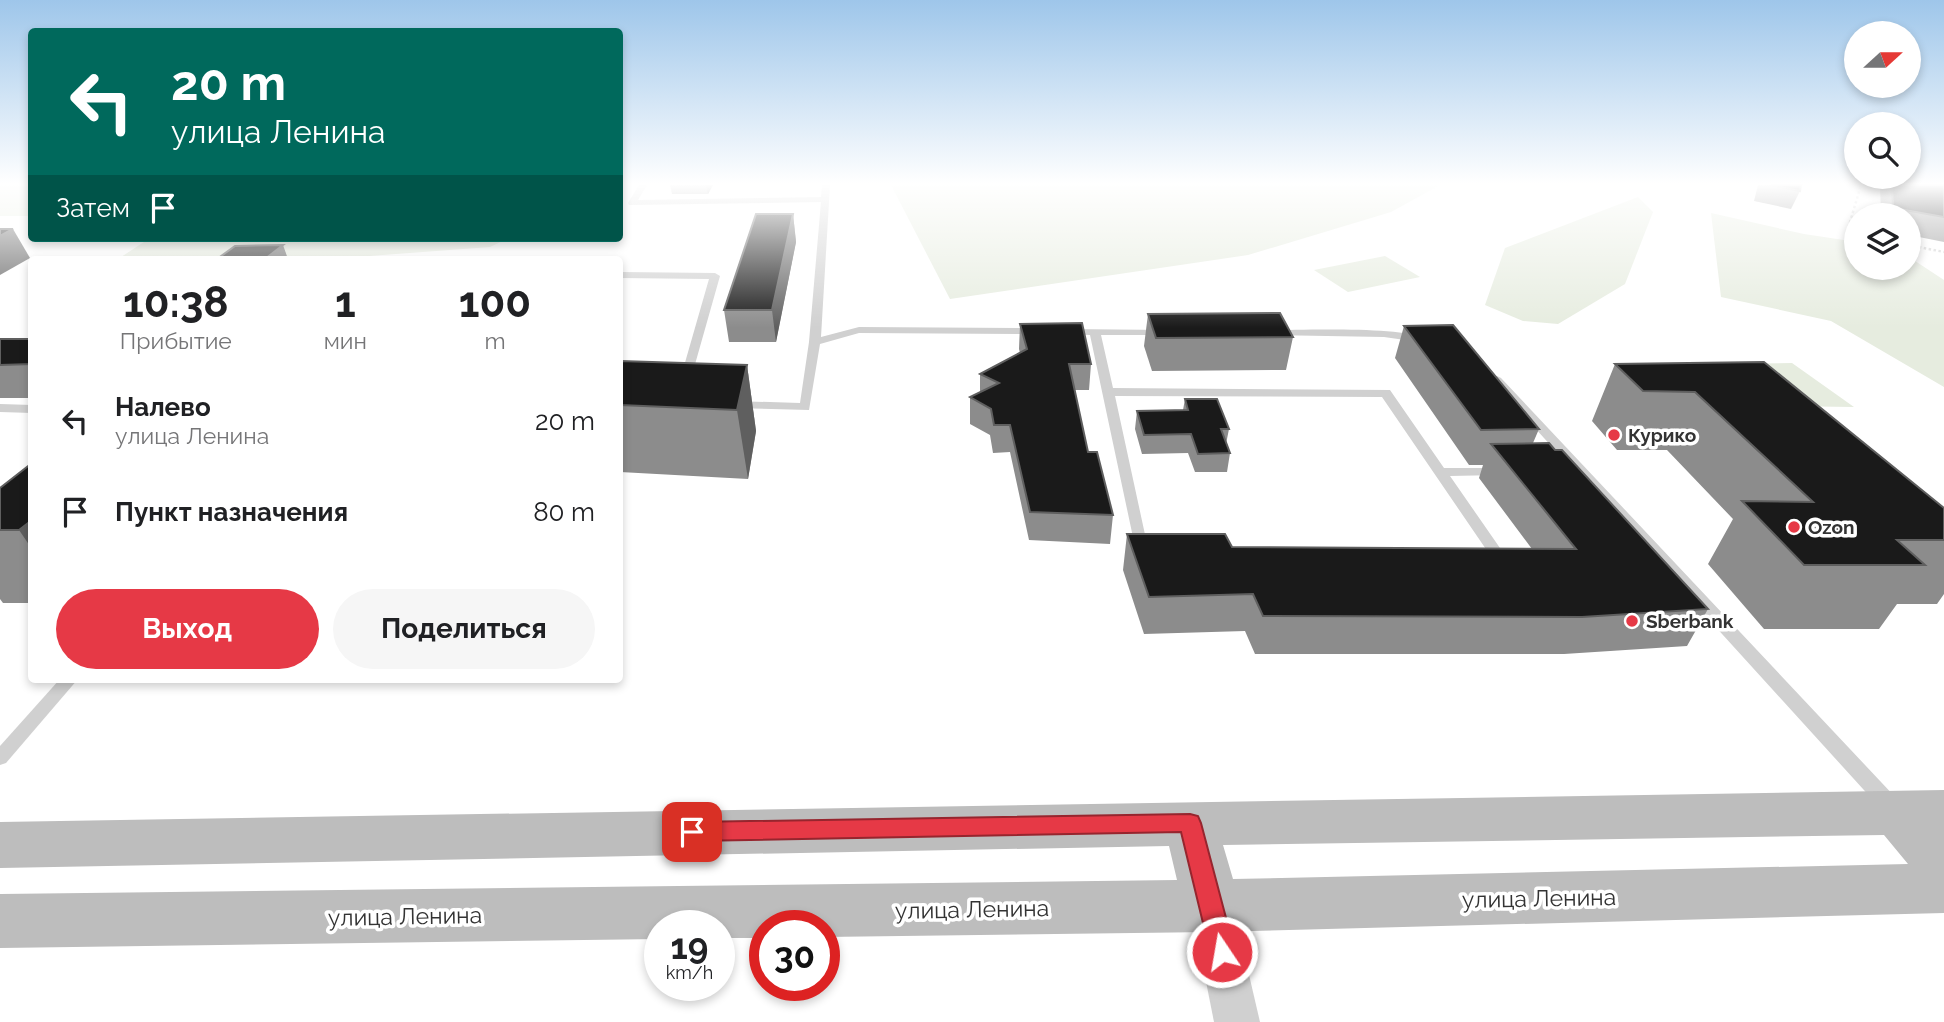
<!DOCTYPE html>
<html lang="ru">
<meta charset="utf-8">
<style>
:root{--surface:#fff;--page:#f6f6f6;--text:#202124;--muted:#757577;--accent:#e63946}
body{margin:0;font-family:Raleway,sans-serif;background:var(--page);color:var(--text);height:100vh;display:flex;flex-direction:column;font-size:26px;white-space:nowrap}
*{box-sizing:border-box;margin:0}
p{font-size:23px;color:var(--muted)}
.icon{flex:none;width:38px;height:38px;fill:none;stroke:currentColor;stroke-width:2;stroke-linecap:round;stroke-linejoin:round}
.map{position:relative;flex:1;overflow:hidden}
.details{position:absolute;left:28px;top:256px;width:595px;height:427px;display:flex;flex-direction:column;background:var(--surface);border-radius:7px;box-shadow:0 4px 10px #0003}
.details>*{flex:none}
.guide{position:absolute;left:28px;top:28px;width:595px;height:214px;border-radius:7px;box-shadow:0 4px 10px #0003;background:#00695c;color:#fff;overflow:hidden}
.needle{width:46px;rotate:69deg}
.fabs{position:absolute;left:1844px;top:21px;display:grid;gap:14px}
.fabs a{display:grid;place-items:center;width:77px;height:77px;border-radius:50%;background:var(--surface);box-shadow:0 4px 10px #0003;font-size:35px}
.speed{position:absolute;left:644px;top:910px;display:flex;gap:14px;font-size:35px;font-weight:700;text-align:center}
.speed>*{display:grid;place-content:center;width:91px;height:91px;border-radius:50%;background:var(--surface);box-shadow:0 4px 10px #0003;line-height:1}
.speed small{font-size:18px;font-weight:400}
.speed .limit{border:10px solid #d22;background:#fff;color:#111}
.pin{position:absolute;display:grid;place-items:center;width:60px;height:60px;color:#fff;margin:-30px;border-radius:14px;box-shadow:0 4px 10px #0006}
.me{position:absolute;width:77px;margin:-38px;rotate:348deg;stroke-linejoin:round;filter:drop-shadow(0 0 5px #0008)}
.turn{display:flex;align-items:center;gap:24px;height:147px;padding:0 28px;font-size:32px}
.turn .icon{width:91px;height:91px;stroke-width:2.5}
.turn b{display:block;font-size:49px;line-height:60px}
.then{display:flex;align-items:center;height:66px;padding:0 28px;background:#0003;gap:14px;font-size:26px}
.eta{display:flex;justify-content:space-evenly;align-items:center;height:119px;text-align:center}
.eta b{font-size:42px;font-weight:700;line-height:49px}
.cta{display:flex;gap:14px;margin-top:auto;padding:14px 28px}
.cta a{flex:1;height:80px;border-radius:42px;background:var(--accent);color:#fff;font-size:28px;font-weight:700;line-height:80px;text-align:center}
.cta a+a{background:var(--page);color:var(--text)}
ul{padding:0;list-style:none}
li{display:flex;align-items:center;gap:21px;height:91px;padding:0 28px}
li div{flex:1}
li b{display:block;font-size:26px}
li em{font-style:normal}
.map>svg:first-child{display:block}
</style>
<div class="map">
<svg width="1944" height="1022" viewBox="0 0 1944 1022">
<rect width="100%" height="100%" fill="#fff"/>
<g fill="#e6ecdf">
<rect x="0" y="185" width="31" height="31"/>
<path d="M 891,185 L 1440,185 L 1391,212 L 1248,255 L 950,299 Z"/>
<path d="M 1638,197 L 1653,212 L 1625,284 L 1558,324 L 1523,321 L 1485,305 L 1505,248 Z"/>
<path d="M 1711,213 L 1804,234 L 1857,242 L 1857,268 L 1909,268 L 1909,257 L 1944,280 L 1944,387 L 1831,321 L 1721,297 Z"/>
<path d="M 144,238 L 509,238 L 490,247 L 329,259 L 118,259 L 147,240 Z"/>
<path d="M 1385,256 L 1420,277 L 1348,292 L 1314,270 Z"/>
<path d="M 1792,363 L 1854,407 L 1777,406 L 1722,364 Z"/>
</g>
<g fill="none" stroke-linecap="round" stroke-linejoin="round">
<g stroke="#cdcdcd" stroke-width="2.5" stroke-dasharray="2.5 2.5" stroke-linecap="butt">
<path d="M 1857,234 L 1847,232 L 1861,185"/>
<path d="M 1909,245 L 1944,252"/>
</g>
<g fill="#d0d0d0" fill-rule="evenodd">
<path d="M 639,185 L 647,185 L 638,200 L 821,197 L 822,185 L 830,185 L 821,337 L 859,327 L 1038,328 L 1043,331 L 1038,334 L 859,333 L 820,344 L 809,410 L 730,408 L 728,405 L 734,401 L 800,403 L 809,342 L 821,202 L 629,205 L 628,203 Z"/>
<path d="M 620,272 L 715,273 L 720,276 L 690,382 L 686,384 L 680,380 L 709,279 L 620,278 Z"/>
<path d="M 1066,329 L 1168,330 L 1168,334 L 1164,335 L 1101,335 L 1113,388 L 1390,390 L 1444,468 L 1504,468 L 1506,471 L 1504,474 L 1499,475 L 1450,476 L 1509,561 L 1502,566 L 1493,564 L 1491,561 L 1492,558 L 1382,397 L 1115,396 L 1149,553 L 1142,558 L 1137,556 L 1090,335 L 1062,334 L 1062,330 Z"/>
<path d="M 1272,330 C 1301,330 1406,326 1424,339 L 1419,342 L 1384,337 L 1268,335 L 1268,331 Z"/>
<path d="M 1497,376 L 1501,378 L 1897,799 L 1900,805 L 1897,811 L 1890,813 L 1883,811 L 1493,382 L 1491,380 Z"/>
<path d="M 0,404 L 32,405 L 32,413 L 0,412 Z"/>
<path d="M 60,679 L 78,679 L 6,763 L 0,765 L 0,746 Z"/>
</g>
<path fill="#d0d0d0" fill-rule="evenodd" d="M 1212,887 L 1227,893 L 1233,906 L 1260,1022 L 1214,1022 L 1191,906 L 1197,893 Z"/>
<path fill="#bdbdbd" fill-rule="evenodd" d="M 1944,790 L 1944,913 L 1212,932 L 824,937 L 824,926 L 765,926 L 765,938 L 719,938 L 719,926 L 660,926 L 660,939 L 0,948 L 0,894 L 1177,880 L 1169,846 L 0,868 L 0,822 ZM 1884,835 L 1908,864 L 1233,879 L 1223,845 Z"/>
</g>
<g fill="#8c8c8c">
<path d="M 670,185 L 713,185 L 708,194 L 672,194 Z"/>
<path d="M 1758,185 L 1801,185 L 1800,191 L 1791,209 L 1754,201 Z"/>
<path d="M 1880,185 L 1944,185 L 1944,242 L 1909,235 L 1909,215 L 1881,215 Z"/>
<path d="M 793,214 L 796,242 L 776,342 L 729,342 L 724,310 Z"/>
<path d="M 1148,314 L 1293,337 L 1286,370 L 1152,371 L 1144,346 Z"/>
<path d="M 1020,324 L 1091,364 L 1089,390 L 1075,390 L 1088,452 L 1113,515 L 1110,544 L 1029,540 L 1010,452 L 993,453 L 990,435 L 970,424 L 970,397 L 980,392 L 980,374 L 1020,353 L 1019,349 Z"/>
<path d="M 1404,326 L 1539,429 L 1533,443 L 1555,450 L 1708,609 L 1687,646 L 1564,654 L 1255,654 L 1245,631 L 1144,634 L 1123,570 L 1127,534 L 1232,547 L 1532,549 L 1479,478 L 1483,465 L 1469,465 L 1395,358 Z"/>
<rect x="0" y="339" width="32" height="59"/>
<path d="M 620,361 L 747,365 L 756,431 L 748,479 L 620,472 Z"/>
<path d="M 1764,362 L 1944,508 L 1944,594 L 1937,604 L 1897,604 L 1879,629 L 1764,629 L 1708,564 L 1733,519 L 1667,450 L 1617,450 L 1592,421 L 1615,364 Z"/>
<path d="M 1185,399 L 1229,429 L 1226,444 L 1230,453 L 1227,472 L 1195,472 L 1188,453 L 1142,454 L 1135,429 L 1137,411 L 1183,410 Z"/>
<path d="M 32,463 L 32,603 L 3,603 L 0,599 L 0,488 Z"/>
</g>
<g fill="#5f5f5f">
<path d="M 706,185 L 713,185 L 708,194 Z"/>
<path d="M 793,214 L 796,242 L 776,342 L 772,310 Z"/>
<path d="M 13,229 L 30,258 L 0,275 L 0,236 Z"/>
<path d="M 283,245 L 288,259 L 265,259 Z"/>
<path d="M 747,365 L 756,431 L 748,479 L 737,410 Z"/>
<path d="M 32,520 L 32,549 L 19,530 Z"/>
</g>
<g fill="#1a1a1a" stroke="#5f5f5f" stroke-width="2">
<path d="M 1771,185 L 1801,185 L 1800,191 Z"/>
<path d="M 1892,185 L 1944,185 L 1944,217 L 1893,208 Z"/>
<path d="M 756,214 L 793,214 L 772,310 L 724,310 Z"/>
<path d="M 0,229 L 13,229 L 0,236 Z"/>
<path d="M 283,245 L 265,259 L 217,259 L 235,246 Z"/>
<path d="M 1280,313 L 1293,337 L 1156,338 L 1148,314 Z"/>
<path d="M 1082,323 L 1091,364 L 1069,364 L 1088,452 L 1097,452 L 1113,515 L 1030,512 L 1010,425 L 994,425 L 991,409 L 970,397 L 999,383 L 980,374 L 1027,349 L 1020,324 Z"/>
<path d="M 1453,325 L 1539,429 L 1481,430 L 1404,326 Z"/>
<path d="M 0,339 L 32,339 L 32,364 L 0,365 Z"/>
<path d="M 620,361 L 747,365 L 737,410 L 620,405 Z"/>
<path d="M 1764,362 L 1944,508 L 1944,540 L 1897,540 L 1925,565 L 1804,565 L 1742,501 L 1813,502 L 1695,392 L 1643,391 L 1615,364 Z"/>
<path d="M 1185,399 L 1217,399 L 1229,429 L 1221,429 L 1230,453 L 1198,454 L 1191,434 L 1144,435 L 1137,411 L 1188,410 Z"/>
<path d="M 1549,443 L 1555,450 L 1562,450 L 1708,609 L 1582,617 L 1263,616 L 1253,594 L 1149,597 L 1127,534 L 1225,534 L 1232,547 L 1576,549 L 1491,444 Z"/>
<path d="M 32,463 L 32,520 L 19,530 L 0,530 L 0,488 Z"/>
</g>
<linearGradient id="sky" x2="0" y2="1"><stop stop-color="#9ec6ea"/><stop offset="0.56" stop-color="#fff"/><stop offset="1" stop-color="#fff" stop-opacity="0"/></linearGradient>
<rect width="1944" height="328" fill="url(#sky)"/>
<path fill="#e63946" stroke="#96252e" stroke-width="2" d="M 1190,814 L 1198,816 L 1201,823 L 1235,952 L 1231,961 L 1222,964 L 1213,961 L 1210,952 L 1181,832 L 692,841 L 684,839 L 681,832 L 684,825 L 692,822 Z"/>
<g fill="#e63946" stroke="#fff" stroke-width="2.5">
<circle cx="1614" cy="435" r="7"/>
<circle cx="1794" cy="527" r="7"/>
<circle cx="1632" cy="621" r="7"/>
</g>
<g text-anchor="middle" dominant-baseline="central" stroke-width="7" stroke-linejoin="round" paint-order="stroke">
<g font-size="19" font-weight="bold" fill="#333" stroke="#fff" text-anchor="start">
<text x="1628" y="435">Курико</text>
<text x="1808" y="527">Ozon</text>
<text x="1646" y="621">Sberbank</text>
</g>
<g font-size="23" fill="#333" stroke="#fff">
<text transform="translate(1539 898) rotate(-1)">улица Ленина</text>
<text transform="translate(972 909) rotate(-1)">улица Ленина</text>
<text transform="translate(405 916) rotate(-1)">улица Ленина</text>
</g>
</g>
</svg>
<div class="fabs">
<a><svg class="needle" viewBox="-14 -14 28 28"><path d="M0-13l5 13h-10z" fill="#e53935"/><path d="M0 13l5-13h-10z" fill="#757577"/></svg></a>
<a><svg class="icon" aria-label="search" viewBox="0 0 24 24"><circle cx="10" cy="10" r="6"/><path d="M15 15l6 6"/></svg></a>
<a><svg class="icon" aria-label="layers" viewBox="0 0 24 24"><path d="M12 4l9 5-9 5-9-5zM3 14l9 5 9-5"/></svg></a>
</div>
<div class="speed"><div>19<small>km/h</small></div><div class="limit">30</div></div>
<div class="pin" style="left:692px;top:832px;background:#d93025"><svg class="icon" aria-label="arrive" viewBox="0 0 24 24"><path d="M6 21V4h12l-3 4 3 4H6"/></svg></div>
<svg class="me" style="left:1222px;top:952px" viewBox="-20 -20 40 40"><circle r="17" fill="#e63946" stroke="#fff" stroke-width="3"/><path d="M0-11L8 9 0 5-8 9z" fill="#fff"/></svg>
<div class="guide">
<div class="turn"><svg class="icon" aria-label="left" viewBox="0 0 24 24"><path d="M17 20v-9H6M10 6l-5 5 5 5"/></svg><div><b>20 m</b>улица Ленина</div></div>
<div class="then">Затем<svg class="icon" aria-label="arrive" viewBox="0 0 24 24"><path d="M6 21V4h12l-3 4 3 4H6"/></svg></div>
</div>
<section class="details">
<div class="eta">
<div><b>10:38</b><p>Прибытие</p></div>
<div><b>1</b><p>мин</p></div>
<div><b>100</b><p>m</p></div>
</div>
<ul>
<li><svg class="icon" aria-label="left" viewBox="0 0 24 24"><path d="M17 20v-9H6M10 6l-5 5 5 5"/></svg><div><b>Налево</b><p>улица Ленина</p></div><em>20 m</em></li>
<li><svg class="icon" aria-label="arrive" viewBox="0 0 24 24"><path d="M6 21V4h12l-3 4 3 4H6"/></svg><div><b>Пункт назначения</b></div><em>80 m</em></li>
</ul>
<div class="cta"><a>Выход</a><a>Поделиться</a></div>
</section>
</div>
